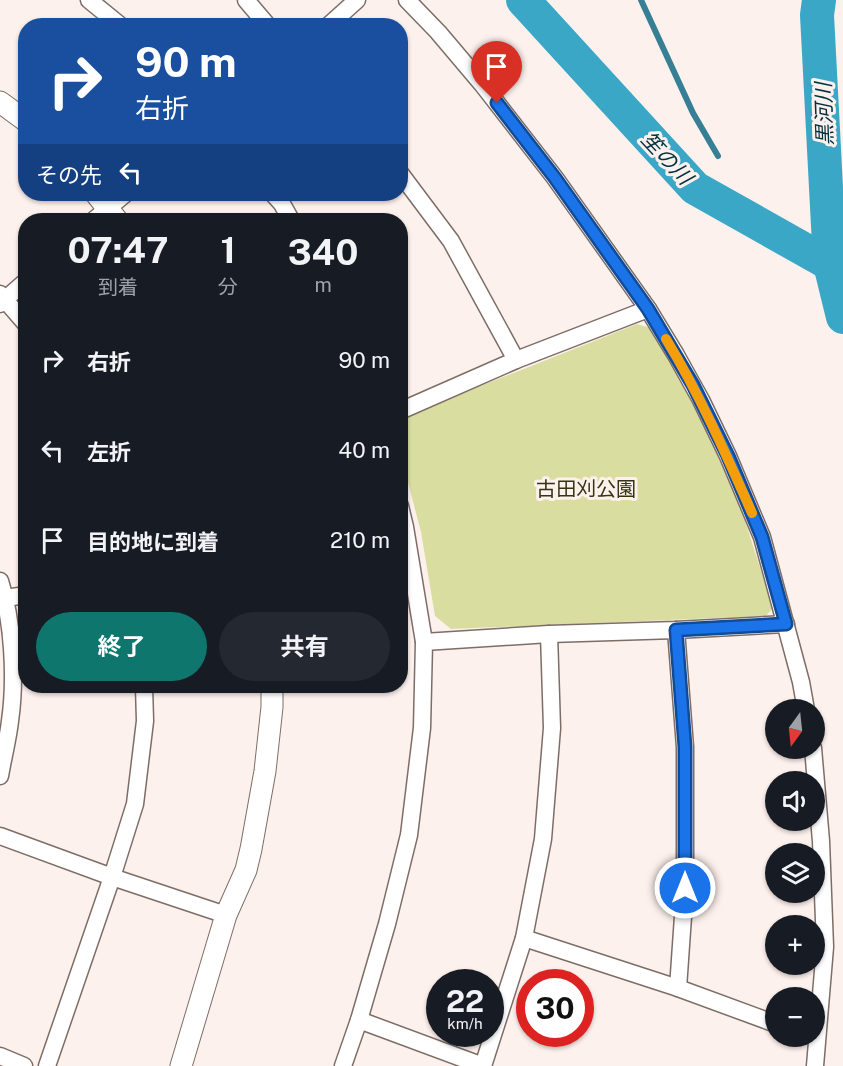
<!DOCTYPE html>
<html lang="ja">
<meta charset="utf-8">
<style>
:root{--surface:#171b24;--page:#242831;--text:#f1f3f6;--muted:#9ea1a6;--accent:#0f766e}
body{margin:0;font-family:"Public Sans","Noto Sans JP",sans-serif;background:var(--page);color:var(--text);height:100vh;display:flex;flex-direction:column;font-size:22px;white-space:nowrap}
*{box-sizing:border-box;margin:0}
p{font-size:20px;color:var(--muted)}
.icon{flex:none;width:33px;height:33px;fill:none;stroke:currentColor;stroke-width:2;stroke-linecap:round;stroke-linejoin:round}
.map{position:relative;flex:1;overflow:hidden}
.sheet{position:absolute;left:18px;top:213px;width:390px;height:480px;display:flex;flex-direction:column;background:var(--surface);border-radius:24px;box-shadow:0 2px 4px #0004}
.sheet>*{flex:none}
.banner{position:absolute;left:18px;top:18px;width:390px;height:183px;border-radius:24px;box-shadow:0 2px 4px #0004;background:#1a4fa0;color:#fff;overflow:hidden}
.needle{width:39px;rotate:195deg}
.controls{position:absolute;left:765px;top:699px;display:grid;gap:12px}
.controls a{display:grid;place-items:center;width:60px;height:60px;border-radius:50%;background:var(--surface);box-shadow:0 2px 4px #0004;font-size:30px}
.speed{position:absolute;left:426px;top:969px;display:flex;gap:12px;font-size:30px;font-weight:700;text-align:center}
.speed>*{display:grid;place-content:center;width:78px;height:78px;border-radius:50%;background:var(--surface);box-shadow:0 2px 4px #0004;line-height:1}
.speed small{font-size:15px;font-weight:400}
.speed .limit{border:9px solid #d22;background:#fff;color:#111}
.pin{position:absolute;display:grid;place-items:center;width:51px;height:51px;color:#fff;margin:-62px -26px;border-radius:50% 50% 50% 0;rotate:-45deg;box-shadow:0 0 6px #0007}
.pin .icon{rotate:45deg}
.me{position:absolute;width:66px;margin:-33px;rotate:0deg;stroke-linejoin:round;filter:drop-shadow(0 0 4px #0008)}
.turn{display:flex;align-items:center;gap:21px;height:126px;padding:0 18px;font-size:27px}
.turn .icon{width:78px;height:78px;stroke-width:2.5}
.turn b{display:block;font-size:42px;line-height:51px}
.then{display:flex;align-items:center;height:57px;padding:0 18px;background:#0003;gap:12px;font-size:22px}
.eta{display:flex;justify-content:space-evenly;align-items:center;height:102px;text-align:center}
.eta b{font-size:36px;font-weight:700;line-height:42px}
.cta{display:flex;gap:12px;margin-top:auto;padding:12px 18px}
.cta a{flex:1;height:69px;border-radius:36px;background:var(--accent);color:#fff;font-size:24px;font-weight:700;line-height:69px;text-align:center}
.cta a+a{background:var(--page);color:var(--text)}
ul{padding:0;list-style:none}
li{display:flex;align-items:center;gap:18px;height:90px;padding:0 18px}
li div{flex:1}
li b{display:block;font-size:22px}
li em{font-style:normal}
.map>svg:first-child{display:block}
</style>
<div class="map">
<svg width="843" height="1066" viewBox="0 0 843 1066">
<rect width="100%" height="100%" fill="#fdf1ed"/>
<path fill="#d9dea0" d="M 637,324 L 650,328 L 697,406 L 739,502 L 773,608 L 766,616 L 451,629 L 435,616 L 421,532 L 401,456 L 400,418 Z"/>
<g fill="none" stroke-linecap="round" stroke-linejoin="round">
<path stroke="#367f95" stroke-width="6" d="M 641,0 L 693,113 L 718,156"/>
<g stroke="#3ba7c7" stroke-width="34">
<path d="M 523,0 L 695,188 L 830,264"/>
<path d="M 819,0 L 817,15 L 830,264 L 843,317"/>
</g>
<g stroke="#7d6d66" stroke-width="19">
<g id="minor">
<path d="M 89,0 L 121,26"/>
<path d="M 246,0 L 268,26"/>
<path d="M 407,0 L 438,32 L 482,84 L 555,178 L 648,309 L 676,355 L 701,400 L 728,456 L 762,537 L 801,682 L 806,710"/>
<path d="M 328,26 L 357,0"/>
<path d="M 400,173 L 451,241 L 516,360"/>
<path d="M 273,194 L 282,204 L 291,220"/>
<path d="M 94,220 L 125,194"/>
<path d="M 0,294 L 26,324"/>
<path d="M 0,304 L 26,281"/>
<path d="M 400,411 L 516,360 L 648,309"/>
<path d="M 0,581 C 13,621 16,679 10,721 C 8,739 3,758 0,776"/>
<path d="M 5,598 L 26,595"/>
<path d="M 676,630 L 685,747 L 685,888 L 678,988"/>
<path d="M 424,642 L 549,634 L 676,630 L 786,624"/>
<path d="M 813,748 L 821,841 L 825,947 L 815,1066"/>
<path d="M 0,836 L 112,877 L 226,915"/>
<path d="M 524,938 L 678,988 L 776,1024"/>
<path d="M 359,1020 L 483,1066"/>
<path d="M 0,1056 L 24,1066"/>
<path d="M 47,1066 L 112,877 L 135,804 L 145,721 L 144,686"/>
<path d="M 343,1066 L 359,1020 L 387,924 L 409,835 L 422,728 L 424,642 L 405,527 L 400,506"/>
<path d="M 483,1066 L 524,938 L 543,839 L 552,728 L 549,634"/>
</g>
</g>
<g stroke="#7d6d66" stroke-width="23">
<g id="tertiary">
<path d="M 0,102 L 26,121"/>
<path d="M 96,194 L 117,220"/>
<path d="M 181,1066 L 226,915 L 246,870 L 251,849 L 265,771 L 272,707 L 272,686"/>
</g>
</g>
<use href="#minor" stroke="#fff" stroke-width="16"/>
<use href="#tertiary" stroke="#fff" stroke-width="21"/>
</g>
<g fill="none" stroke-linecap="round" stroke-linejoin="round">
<g stroke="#114b97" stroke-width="15">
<path id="route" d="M 497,103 L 555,178 L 648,309 L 693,385 L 728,456 L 762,537 L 786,624 L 676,630 L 685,747 L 685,888"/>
</g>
<use href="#route" stroke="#1a73e8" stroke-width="10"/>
<path stroke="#f59e0b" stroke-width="10" d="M 666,339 C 700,395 726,454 752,513"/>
</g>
<g text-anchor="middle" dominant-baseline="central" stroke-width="6" stroke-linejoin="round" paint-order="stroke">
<g font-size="20" fill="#333612" stroke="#fdf1ed">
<text x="586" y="489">古田刈公園</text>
</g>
<g font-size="21" font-style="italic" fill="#00313f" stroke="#fdf1ed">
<text transform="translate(824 114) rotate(-92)">黒河川</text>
<text transform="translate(667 158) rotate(47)">笙の川</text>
</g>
</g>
</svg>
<div class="controls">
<a><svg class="needle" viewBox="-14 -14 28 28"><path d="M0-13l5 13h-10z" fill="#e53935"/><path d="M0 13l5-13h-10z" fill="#9ea1a6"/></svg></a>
<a><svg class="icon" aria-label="sound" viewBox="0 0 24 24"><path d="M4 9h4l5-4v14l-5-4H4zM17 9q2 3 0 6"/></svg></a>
<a><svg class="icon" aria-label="layers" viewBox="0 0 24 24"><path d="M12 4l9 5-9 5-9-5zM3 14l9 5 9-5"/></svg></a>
<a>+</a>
<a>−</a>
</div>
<div class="speed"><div>22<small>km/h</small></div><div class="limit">30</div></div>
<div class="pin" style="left:497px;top:103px;background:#d93025"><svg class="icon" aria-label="arrive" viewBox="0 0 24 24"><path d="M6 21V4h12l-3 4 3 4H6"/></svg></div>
<svg class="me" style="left:685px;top:888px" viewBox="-20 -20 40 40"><circle r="17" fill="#1a73e8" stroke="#fff" stroke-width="3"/><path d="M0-11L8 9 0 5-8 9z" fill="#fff"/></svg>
<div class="banner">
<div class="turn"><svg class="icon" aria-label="right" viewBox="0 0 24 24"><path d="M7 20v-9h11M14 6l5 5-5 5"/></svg><div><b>90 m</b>右折</div></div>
<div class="then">その先<svg class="icon" aria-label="left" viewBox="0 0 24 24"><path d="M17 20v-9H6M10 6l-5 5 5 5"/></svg></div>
</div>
<section class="sheet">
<div class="eta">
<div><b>07:47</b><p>到着</p></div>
<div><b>1</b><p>分</p></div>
<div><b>340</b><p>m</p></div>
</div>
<ul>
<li><svg class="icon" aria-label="right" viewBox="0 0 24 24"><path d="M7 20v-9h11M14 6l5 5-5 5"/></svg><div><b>右折</b></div><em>90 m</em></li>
<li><svg class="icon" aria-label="left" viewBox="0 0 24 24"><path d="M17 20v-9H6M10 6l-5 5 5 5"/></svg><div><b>左折</b></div><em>40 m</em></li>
<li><svg class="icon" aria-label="arrive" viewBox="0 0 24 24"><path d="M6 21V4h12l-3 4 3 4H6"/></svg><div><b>目的地に到着</b></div><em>210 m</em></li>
</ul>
<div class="cta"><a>終了</a><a>共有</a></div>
</section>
</div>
